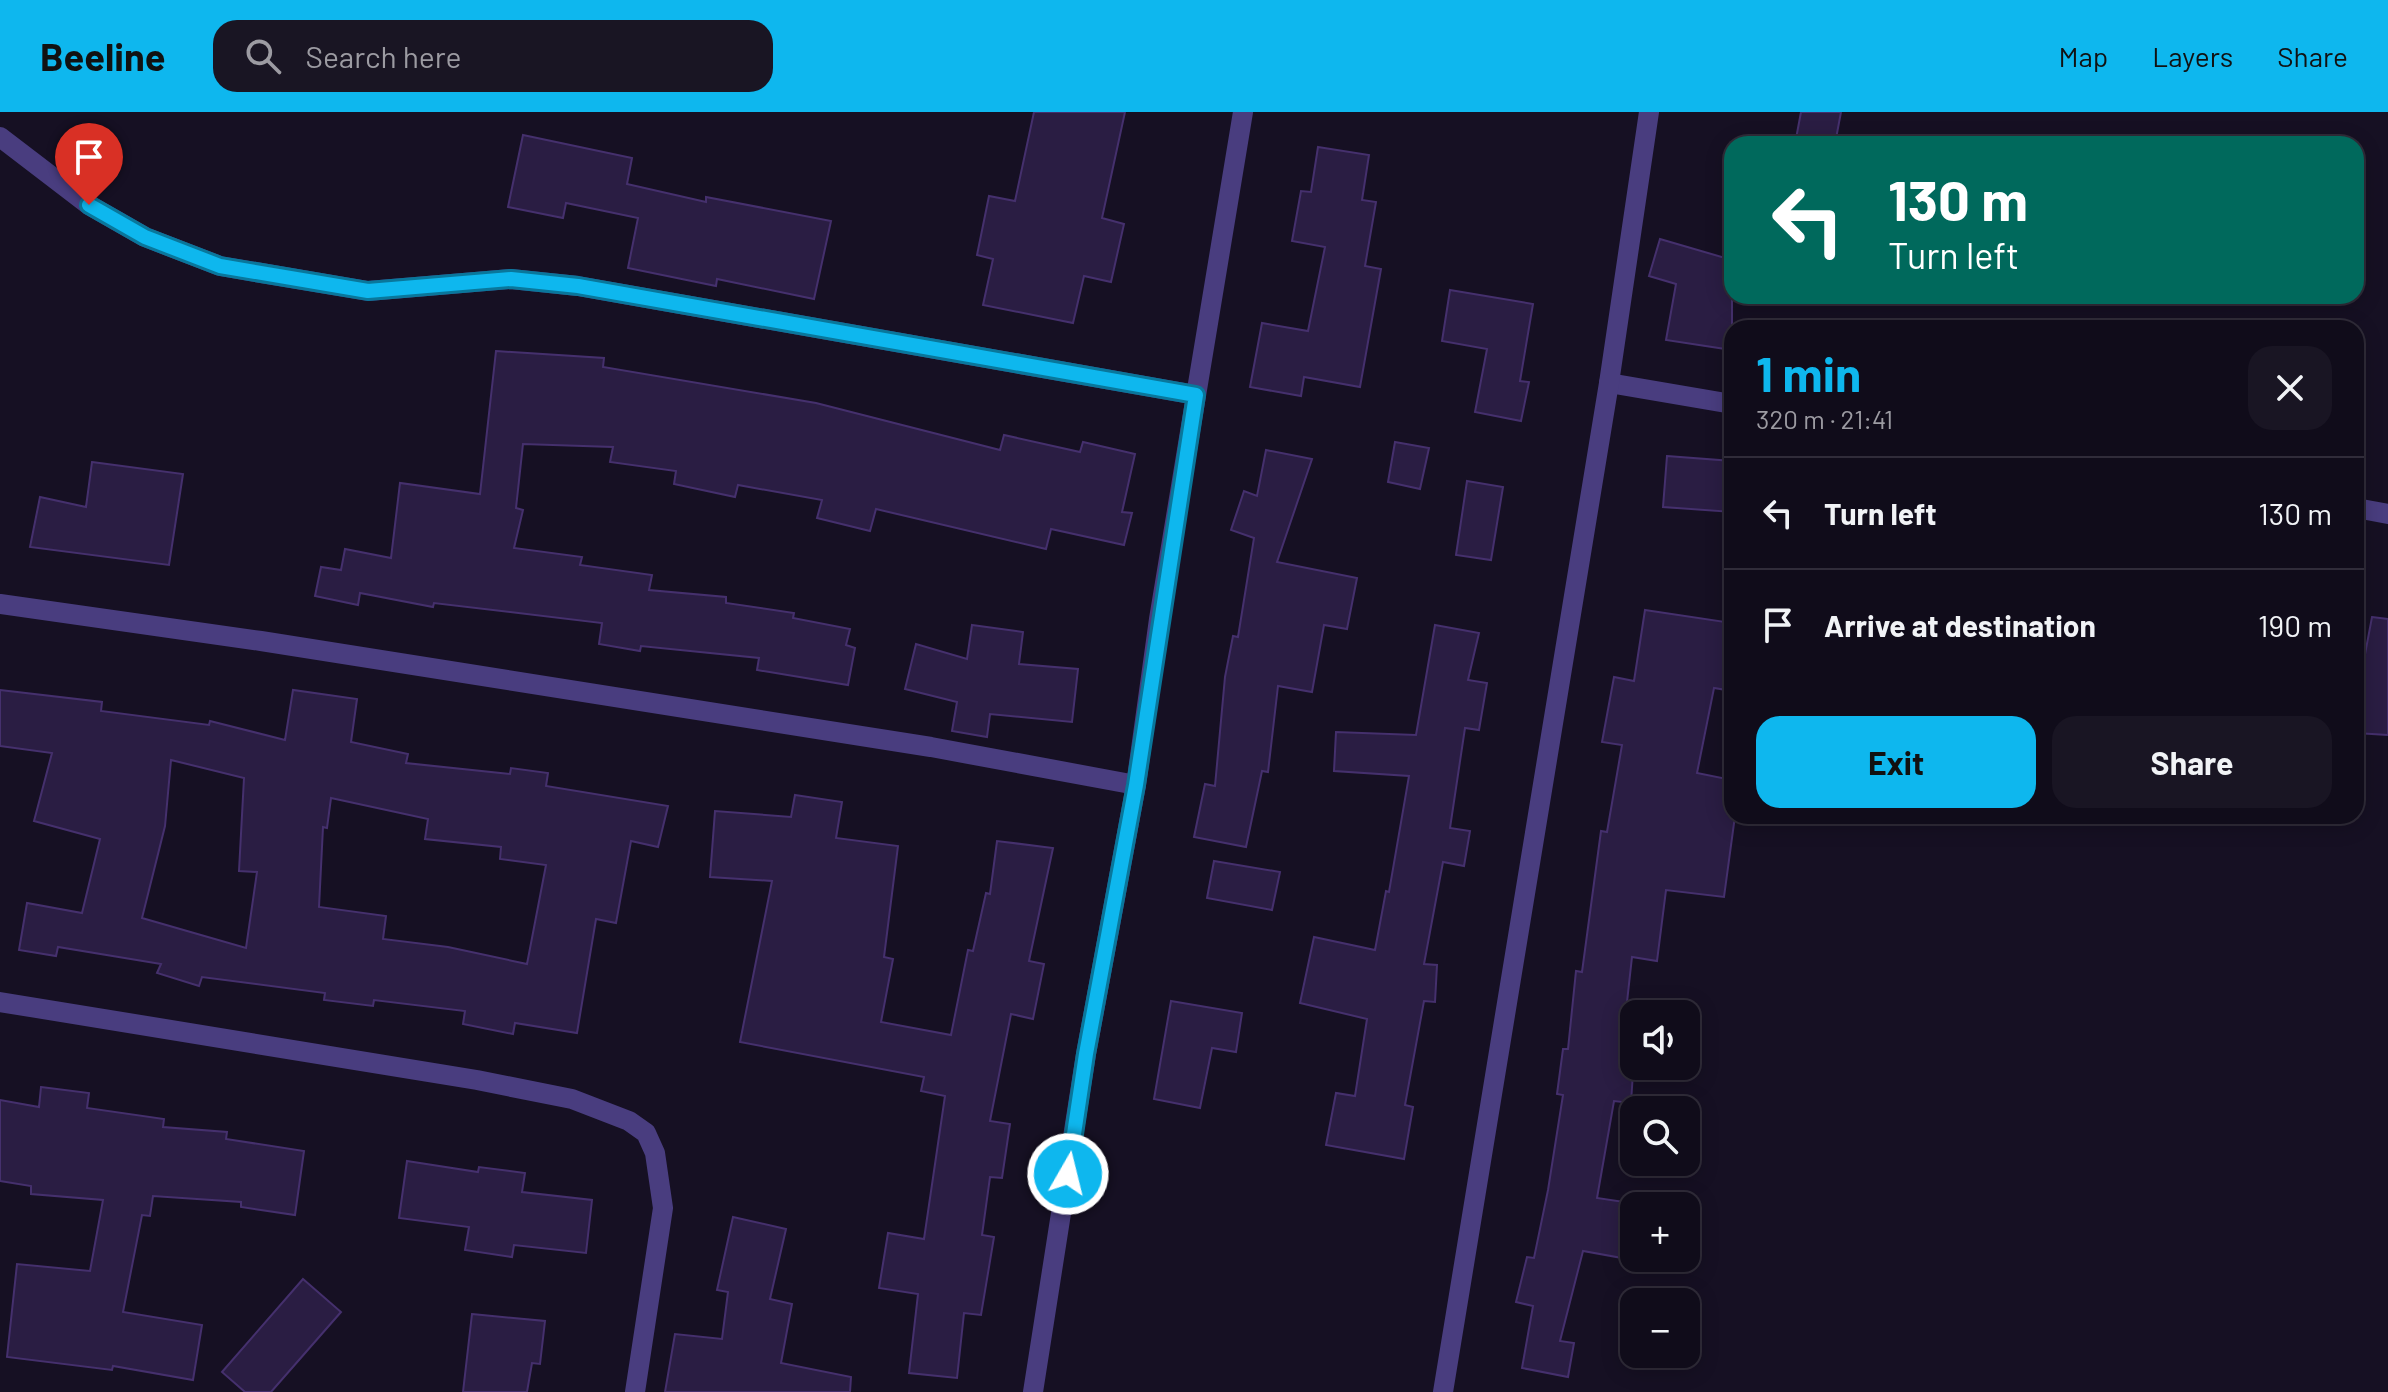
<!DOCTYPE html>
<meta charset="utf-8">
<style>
:root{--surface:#100c1a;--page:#191523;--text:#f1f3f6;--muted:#9c9ba2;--line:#302c39;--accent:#0eb7ee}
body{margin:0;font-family:Barlow,sans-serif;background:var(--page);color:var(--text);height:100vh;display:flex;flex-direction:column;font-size:30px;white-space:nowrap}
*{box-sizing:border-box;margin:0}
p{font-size:26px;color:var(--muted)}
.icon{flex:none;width:44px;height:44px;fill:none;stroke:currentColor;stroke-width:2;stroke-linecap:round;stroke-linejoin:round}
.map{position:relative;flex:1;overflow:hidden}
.drawer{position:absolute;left:1724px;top:208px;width:640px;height:504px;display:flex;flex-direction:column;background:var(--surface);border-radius:24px;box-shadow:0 4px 20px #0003,0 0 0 2px var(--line)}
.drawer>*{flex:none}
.guide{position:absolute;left:1724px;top:24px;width:640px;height:168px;border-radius:24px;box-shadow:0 4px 20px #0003,0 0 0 2px var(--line);background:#00695c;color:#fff;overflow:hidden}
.controls{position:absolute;left:1620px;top:888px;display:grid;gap:16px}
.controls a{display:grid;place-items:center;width:80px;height:80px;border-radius:16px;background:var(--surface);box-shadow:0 4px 20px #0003,0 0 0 2px var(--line);font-size:40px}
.pin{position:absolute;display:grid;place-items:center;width:68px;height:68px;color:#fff;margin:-82px -34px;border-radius:50% 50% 50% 0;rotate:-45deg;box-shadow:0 0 8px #0007}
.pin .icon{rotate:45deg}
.me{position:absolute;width:88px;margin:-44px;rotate:8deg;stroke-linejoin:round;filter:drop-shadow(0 0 6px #0008)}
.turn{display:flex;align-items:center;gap:28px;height:168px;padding:0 32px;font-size:36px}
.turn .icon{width:104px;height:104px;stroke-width:2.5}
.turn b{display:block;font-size:56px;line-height:68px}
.round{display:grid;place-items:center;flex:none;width:84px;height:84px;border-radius:24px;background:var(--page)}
.summary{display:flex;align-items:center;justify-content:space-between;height:136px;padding:0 32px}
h1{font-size:48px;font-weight:700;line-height:60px;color:var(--accent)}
.cta{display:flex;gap:16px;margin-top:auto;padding:16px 32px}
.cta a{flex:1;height:92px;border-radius:24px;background:var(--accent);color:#111;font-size:32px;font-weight:700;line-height:92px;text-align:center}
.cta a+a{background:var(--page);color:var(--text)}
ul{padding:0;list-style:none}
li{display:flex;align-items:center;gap:24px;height:112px;padding:0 32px;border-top:2px solid var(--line)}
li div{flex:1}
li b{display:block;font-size:30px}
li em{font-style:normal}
header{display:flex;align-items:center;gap:48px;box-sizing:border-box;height:112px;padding:0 40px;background:var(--accent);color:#111}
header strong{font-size:38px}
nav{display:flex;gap:44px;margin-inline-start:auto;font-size:28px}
.search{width:560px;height:72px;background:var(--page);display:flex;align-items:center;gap:20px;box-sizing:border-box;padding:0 28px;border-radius:24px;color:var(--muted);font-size:30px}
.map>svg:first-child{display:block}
</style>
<header>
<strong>Beeline</strong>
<div class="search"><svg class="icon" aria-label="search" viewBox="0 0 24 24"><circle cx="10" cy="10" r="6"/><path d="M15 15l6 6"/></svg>Search here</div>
<nav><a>Map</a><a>Layers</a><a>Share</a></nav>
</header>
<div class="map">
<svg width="2388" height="1280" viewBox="0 0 2388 1280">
<rect width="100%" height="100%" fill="#161023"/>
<g fill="#2a1d43" stroke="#45306d" stroke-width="2" fill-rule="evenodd">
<path d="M 1034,0 L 1125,0 L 1102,106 L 1124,112 L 1111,170 L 1084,164 L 1073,211 L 983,193 L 993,147 L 977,143 L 989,84 L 1015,89 Z"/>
<path d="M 1801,0 L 1841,0 L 1835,32 L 1795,32 Z"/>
<path d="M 523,23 L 632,46 L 627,72 L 706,90 L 706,85 L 831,109 L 814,187 L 717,167 L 716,174 L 628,156 L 638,106 L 566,91 L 563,106 L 508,95 Z"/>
<path d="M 1318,35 L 1369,43 L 1362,88 L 1376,90 L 1365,154 L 1381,157 L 1360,275 L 1304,265 L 1301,284 L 1250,275 L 1262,211 L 1308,219 L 1325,135 L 1292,129 L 1301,79 L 1311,80 Z"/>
<path d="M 1660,127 L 1732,148 L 1732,238 L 1666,228 L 1676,172 L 1649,164 Z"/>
<path d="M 1450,178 L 1533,192 L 1520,269 L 1529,270 L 1521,309 L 1475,300 L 1487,237 L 1442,229 Z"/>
<path d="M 496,239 L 604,246 L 603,255 L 816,291 L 1000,338 L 1004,323 L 1080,340 L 1083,330 L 1135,342 L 1122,400 L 1132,401 L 1124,433 L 1051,417 L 1046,437 L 876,397 L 870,419 L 817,406 L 822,388 L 738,373 L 735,385 L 674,372 L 676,359 L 610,350 L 613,335 L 523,332 L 516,396 L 523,398 L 514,436 L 582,445 L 580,453 L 652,463 L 649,478 L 726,485 L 726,491 L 794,501 L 793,506 L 850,517 L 846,533 L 855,536 L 848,573 L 757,558 L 759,546 L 641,534 L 640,539 L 599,532 L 602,511 L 434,491 L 433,495 L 360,481 L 358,493 L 315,484 L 321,455 L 341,458 L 345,437 L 391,446 L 400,371 L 480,382 Z"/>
<path d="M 1395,330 L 1429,336 L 1420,377 L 1388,370 Z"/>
<path d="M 1266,338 L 1312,347 L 1277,450 L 1357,466 L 1347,517 L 1324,513 L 1312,580 L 1278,574 L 1268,660 L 1262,659 L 1246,735 L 1194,725 L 1205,672 L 1215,674 L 1225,565 L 1233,524 L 1238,525 L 1254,426 L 1231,418 L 1244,379 L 1257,384 Z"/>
<path d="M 1667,344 L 1732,349 L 1732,400 L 1663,395 Z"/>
<path d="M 92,350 L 183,362 L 169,453 L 30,435 L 40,385 L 86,395 Z"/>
<path d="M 1467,369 L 1503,375 L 1491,448 L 1456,443 Z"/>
<path d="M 1645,498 L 1732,511 L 1732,579 L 1714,576 L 1697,661 L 1732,668 L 1735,704 L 1724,785 L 1666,778 L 1657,849 L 1632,845 L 1621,944 L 1634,945 L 1631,991 L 1614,989 L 1597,1086 L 1631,1091 L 1622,1146 L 1583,1139 L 1560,1229 L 1574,1231 L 1568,1265 L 1522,1256 L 1533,1194 L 1516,1190 L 1527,1145 L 1534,1146 L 1548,1078 L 1563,983 L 1557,982 L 1563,937 L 1568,937 L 1576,859 L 1582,860 L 1601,719 L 1607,720 L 1622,633 L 1602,630 L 1614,565 L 1634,569 Z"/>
<path d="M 2372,505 L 2388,507 L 2388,623 L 2356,621 L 2356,590 Z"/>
<path d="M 972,513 L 1023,520 L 1019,552 L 1078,557 L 1072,610 L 990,602 L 987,625 L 952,619 L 957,590 L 905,577 L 916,532 L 967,547 Z"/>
<path d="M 1435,513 L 1479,521 L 1468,568 L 1487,571 L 1479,618 L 1465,616 L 1450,716 L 1470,719 L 1464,754 L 1443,750 L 1424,852 L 1437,853 L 1435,890 L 1424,889 L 1405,993 L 1413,995 L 1404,1047 L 1326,1033 L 1336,981 L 1355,984 L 1367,907 L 1300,891 L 1314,825 L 1375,838 L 1386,779 L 1389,780 L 1409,664 L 1334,659 L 1336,620 L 1416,623 Z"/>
<path d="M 0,578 L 102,590 L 101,599 L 209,613 L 210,609 L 285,628 L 293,578 L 357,587 L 351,630 L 408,642 L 406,651 L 510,662 L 511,656 L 548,661 L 546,674 L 668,694 L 658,735 L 631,729 L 616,811 L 596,807 L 577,921 L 515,911 L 513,922 L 463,912 L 465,899 L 374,888 L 373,894 L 324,888 L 325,881 L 202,865 L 199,874 L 157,861 L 161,852 L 58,835 L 56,844 L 19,838 L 27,791 L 82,801 L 100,727 L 34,709 L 52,641 L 0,634 ZM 171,648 L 244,666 L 239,759 L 257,760 L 246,836 L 142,806 L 165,714 ZM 331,686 L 428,707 L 425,727 L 501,735 L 500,747 L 546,753 L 527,852 L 448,835 L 383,827 L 386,804 L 319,795 L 323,715 L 327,716 Z"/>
<path d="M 795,683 L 842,690 L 836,726 L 898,734 L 884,845 L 893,847 L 881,910 L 951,923 L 968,838 L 973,839 L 986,781 L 990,782 L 997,729 L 1053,736 L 1029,849 L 1044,852 L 1033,907 L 1011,902 L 990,1009 L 1010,1012 L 1002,1066 L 990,1065 L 982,1123 L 994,1125 L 981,1203 L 964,1201 L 957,1266 L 909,1261 L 918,1182 L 879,1176 L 888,1121 L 924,1127 L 945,984 L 921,979 L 924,965 L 740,930 L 772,769 L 710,765 L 715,699 L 791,705 Z"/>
<path d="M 1214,749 L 1280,760 L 1272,798 L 1207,786 Z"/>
<path d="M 1171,889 L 1242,901 L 1236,940 L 1212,936 L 1200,996 L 1154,987 Z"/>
<path d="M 41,975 L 89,981 L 87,996 L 164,1007 L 163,1015 L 227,1020 L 226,1027 L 304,1039 L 295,1103 L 241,1095 L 241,1090 L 153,1084 L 150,1104 L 142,1103 L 123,1200 L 202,1213 L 193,1268 L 113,1254 L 112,1258 L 7,1245 L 17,1152 L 90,1159 L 103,1088 L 31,1082 L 31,1074 L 0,1069 L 0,988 L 39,995 Z"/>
<path d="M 407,1049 L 478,1060 L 479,1055 L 525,1061 L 522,1080 L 592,1088 L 586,1141 L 514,1133 L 512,1145 L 465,1138 L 469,1115 L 399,1106 Z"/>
<path d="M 733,1105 L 786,1117 L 770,1187 L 792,1192 L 781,1251 L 851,1265 L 850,1280 L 665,1280 L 675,1222 L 722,1227 L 728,1180 L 717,1178 Z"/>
<path d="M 303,1167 L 341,1200 L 271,1280 L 245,1280 L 222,1260 Z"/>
<path d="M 472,1202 L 545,1209 L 540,1252 L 532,1251 L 527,1280 L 463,1280 Z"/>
</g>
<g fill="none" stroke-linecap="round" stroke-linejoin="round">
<g stroke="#493d7f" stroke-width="20">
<path d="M 0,25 L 89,93 L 145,125 L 220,154 L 368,179 L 511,167 L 578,174 L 1196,283"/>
<path d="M 1609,271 L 1732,292"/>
<path d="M 2356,396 L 2388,402"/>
<path d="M 0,492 L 261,529 L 931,635 L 1136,673"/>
<path d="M 0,890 L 477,968 L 572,987 L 629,1009 L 646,1021 L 655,1041 L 663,1096 L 635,1280"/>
<path d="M 1033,1280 L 1086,942 L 1136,673 L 1159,507 L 1243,0"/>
<path d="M 1443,1280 L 1609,271 L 1649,0"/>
</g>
</g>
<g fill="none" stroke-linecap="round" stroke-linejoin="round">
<g stroke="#09779b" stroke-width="20">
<path id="route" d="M 89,93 L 145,125 L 220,154 L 368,179 L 511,167 L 578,174 L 1196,283 L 1136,673 L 1086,942 L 1068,1062"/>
</g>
<use href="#route" stroke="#0eb7ee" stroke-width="14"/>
</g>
</svg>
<div class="controls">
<a><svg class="icon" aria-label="sound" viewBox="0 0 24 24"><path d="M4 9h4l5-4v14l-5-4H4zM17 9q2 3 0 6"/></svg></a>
<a><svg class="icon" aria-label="search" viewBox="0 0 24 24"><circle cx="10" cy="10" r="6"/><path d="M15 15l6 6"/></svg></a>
<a>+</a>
<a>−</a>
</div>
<div class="pin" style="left:89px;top:93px;background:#d93025"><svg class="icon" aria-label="arrive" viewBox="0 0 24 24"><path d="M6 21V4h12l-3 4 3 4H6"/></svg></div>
<svg class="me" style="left:1068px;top:1062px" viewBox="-20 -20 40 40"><circle r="17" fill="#0eb7ee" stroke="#fff" stroke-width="3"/><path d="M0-11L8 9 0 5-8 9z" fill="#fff"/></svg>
<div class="guide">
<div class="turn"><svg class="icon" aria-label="left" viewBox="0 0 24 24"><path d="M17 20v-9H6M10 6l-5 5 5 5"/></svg><div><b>130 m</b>Turn left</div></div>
</div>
<section class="drawer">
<div class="summary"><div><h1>1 min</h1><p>320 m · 21:41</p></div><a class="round"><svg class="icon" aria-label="close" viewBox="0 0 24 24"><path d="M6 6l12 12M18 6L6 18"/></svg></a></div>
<ul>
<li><svg class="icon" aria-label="left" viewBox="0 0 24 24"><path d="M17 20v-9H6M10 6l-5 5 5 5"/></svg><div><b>Turn left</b></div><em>130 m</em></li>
<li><svg class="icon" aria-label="arrive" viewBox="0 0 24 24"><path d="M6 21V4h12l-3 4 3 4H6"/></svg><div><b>Arrive at destination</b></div><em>190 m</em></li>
</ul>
<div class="cta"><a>Exit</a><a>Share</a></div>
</section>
</div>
